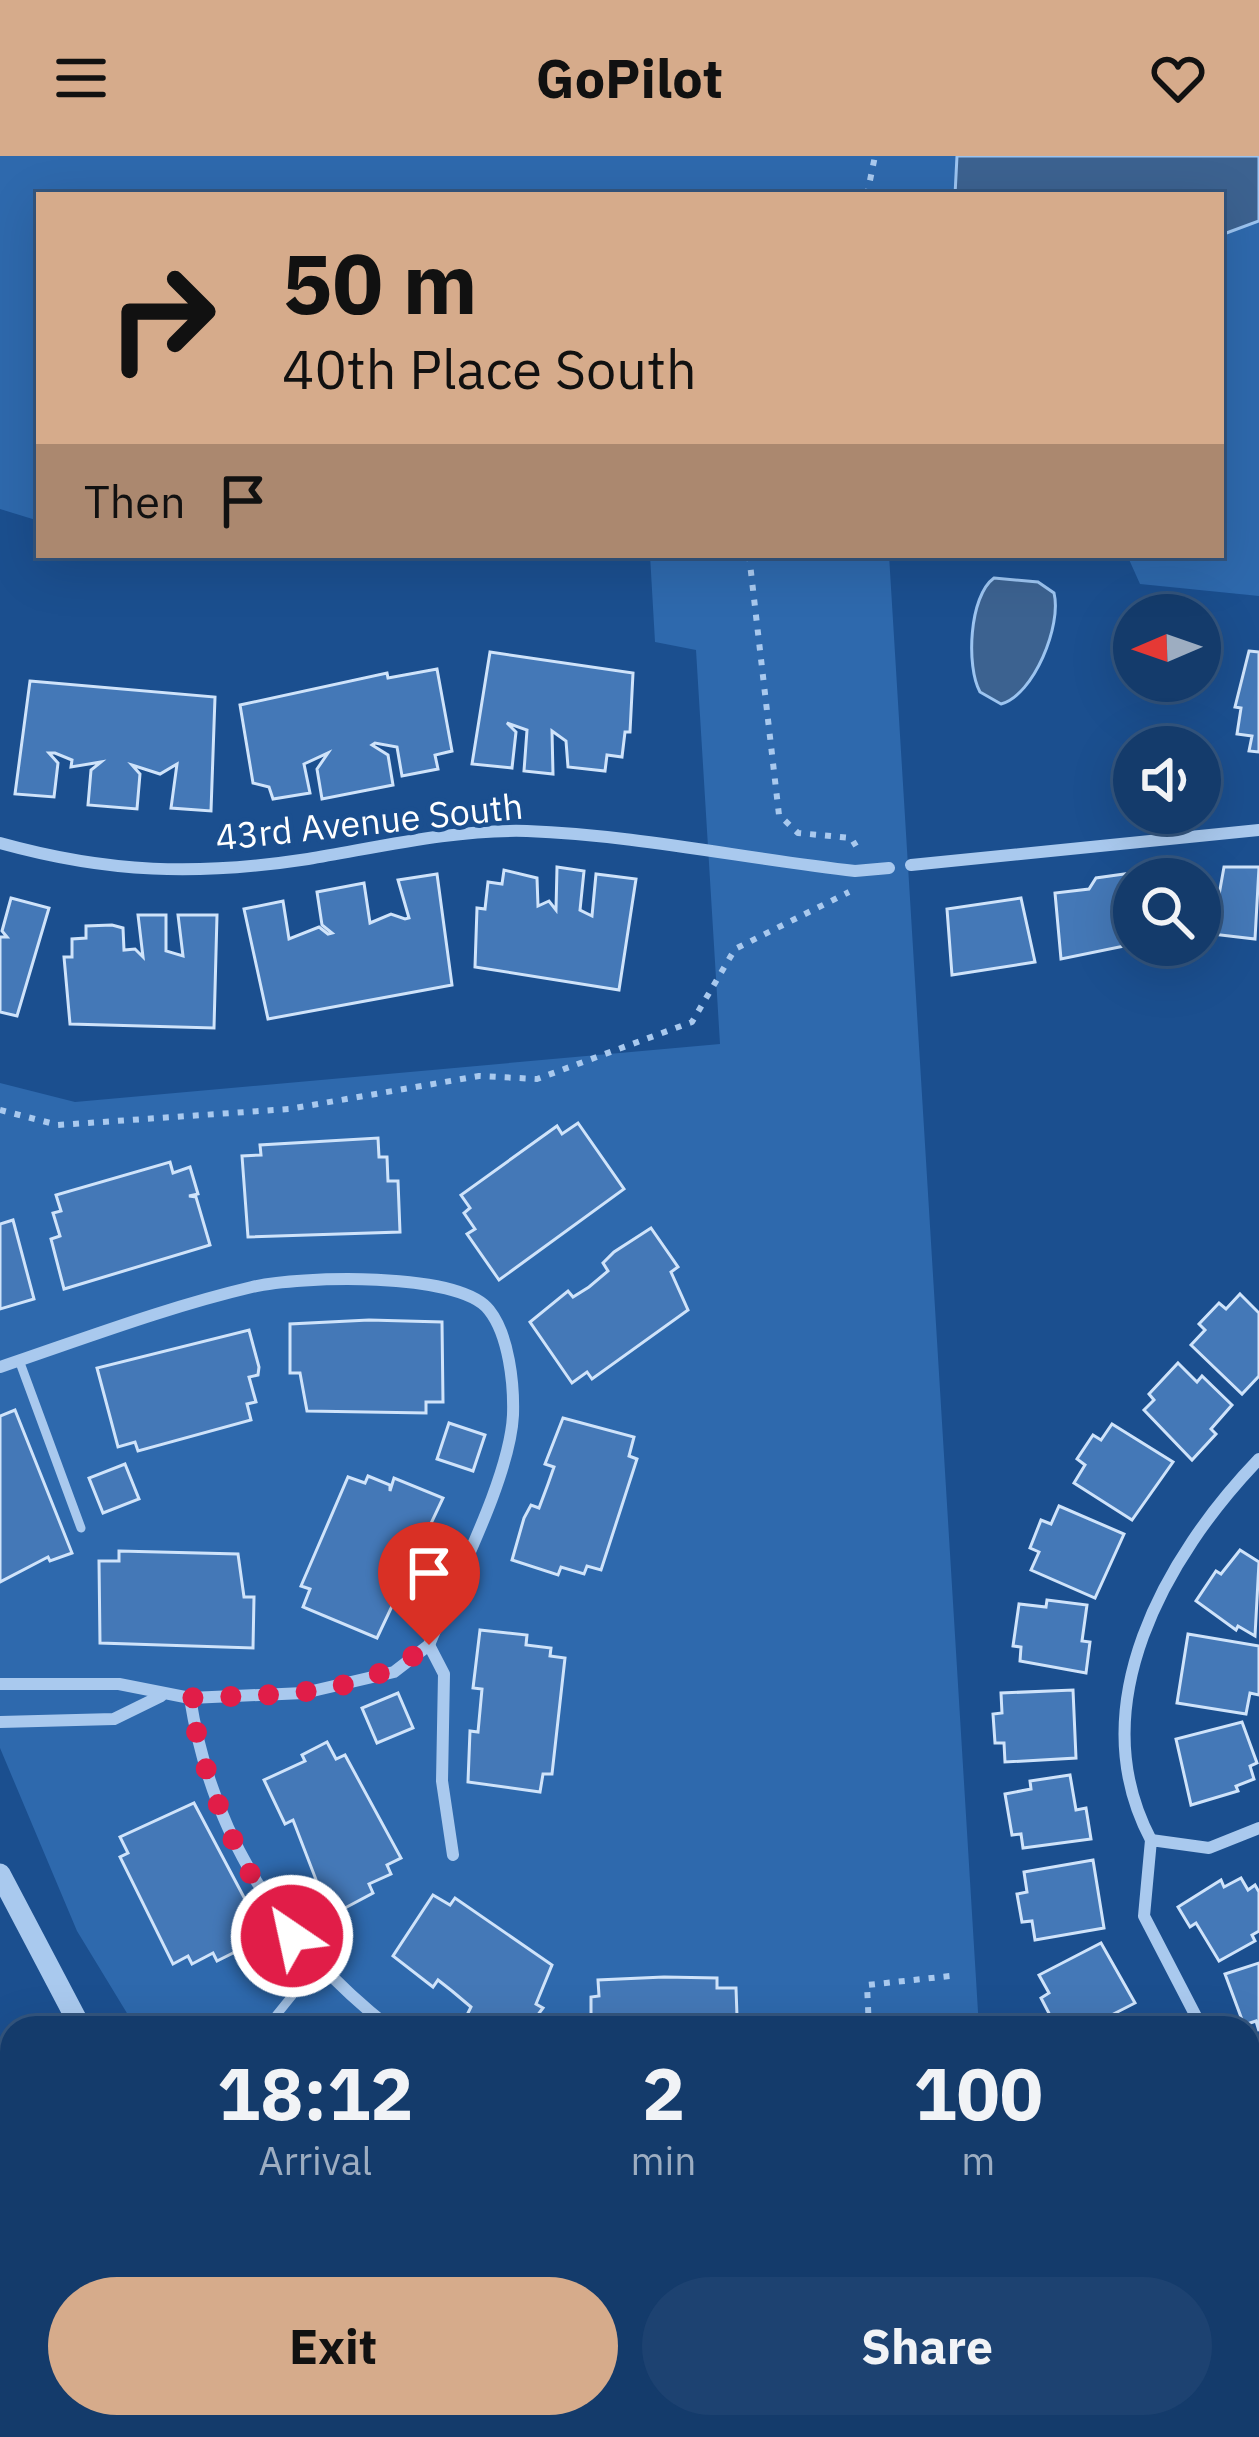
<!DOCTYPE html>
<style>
:root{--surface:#143b6b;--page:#1d4271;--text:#f1f3f6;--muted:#9dadc1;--line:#33557e;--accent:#d6ab8b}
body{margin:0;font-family:"IBM Plex Sans",sans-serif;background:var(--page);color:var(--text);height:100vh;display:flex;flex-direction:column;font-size:45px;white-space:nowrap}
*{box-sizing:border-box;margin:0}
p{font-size:39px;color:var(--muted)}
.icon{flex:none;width:66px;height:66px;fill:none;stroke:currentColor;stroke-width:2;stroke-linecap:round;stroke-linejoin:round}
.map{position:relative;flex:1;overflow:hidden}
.details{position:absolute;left:0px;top:1860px;width:1260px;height:423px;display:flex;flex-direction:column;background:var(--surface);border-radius:36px 36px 0 0;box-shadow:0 12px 48px #0002,0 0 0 3px var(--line)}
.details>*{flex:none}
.hud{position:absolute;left:36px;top:36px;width:1188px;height:366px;border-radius:0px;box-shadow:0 12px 48px #0002,0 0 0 3px var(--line);background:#d6ab8b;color:#111;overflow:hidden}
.needle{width:78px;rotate:268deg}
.controls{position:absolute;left:1113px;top:438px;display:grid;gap:24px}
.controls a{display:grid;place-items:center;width:108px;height:108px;border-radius:50%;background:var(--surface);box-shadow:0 12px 48px #0002,0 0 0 3px var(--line);font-size:60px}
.pin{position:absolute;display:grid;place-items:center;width:102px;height:102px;color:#fff;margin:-123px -51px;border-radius:50% 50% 50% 0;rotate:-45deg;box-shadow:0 0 12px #0007}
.pin .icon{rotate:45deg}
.me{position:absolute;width:132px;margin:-66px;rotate:326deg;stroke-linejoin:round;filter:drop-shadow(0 0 9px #0008)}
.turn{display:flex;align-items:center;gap:42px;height:252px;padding:0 48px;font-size:54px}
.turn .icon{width:156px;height:156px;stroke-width:2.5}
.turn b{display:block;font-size:84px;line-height:102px}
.then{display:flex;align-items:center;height:114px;padding:0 48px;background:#0003;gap:24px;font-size:45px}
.eta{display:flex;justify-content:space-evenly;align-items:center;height:204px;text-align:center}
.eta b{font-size:72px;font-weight:700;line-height:84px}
.primary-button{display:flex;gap:24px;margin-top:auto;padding:24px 48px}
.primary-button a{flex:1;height:138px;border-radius:72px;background:var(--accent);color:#111;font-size:48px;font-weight:700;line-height:138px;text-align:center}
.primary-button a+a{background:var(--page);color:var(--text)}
header{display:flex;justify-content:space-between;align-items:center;height:156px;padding:0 48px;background:var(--accent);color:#111;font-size:54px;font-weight:700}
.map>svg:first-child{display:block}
</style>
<header><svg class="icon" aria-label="menu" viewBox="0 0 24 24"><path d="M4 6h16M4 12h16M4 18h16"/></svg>GoPilot<svg class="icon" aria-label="heart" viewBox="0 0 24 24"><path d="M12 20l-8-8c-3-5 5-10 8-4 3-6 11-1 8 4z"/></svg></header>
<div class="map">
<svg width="1259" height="2281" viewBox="0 0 1259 2281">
<rect width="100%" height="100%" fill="#1b4f8f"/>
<g fill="#2e69ad">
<path d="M 0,0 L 1259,0 L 1259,440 L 1140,428 L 1127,399 L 1221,399 L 1221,39 L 39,39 L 39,365 L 0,353 Z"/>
<path d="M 650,399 L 889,399 L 979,1872 L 136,1872 L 77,1775 L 0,1592 L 0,927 L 75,946 L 720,888 L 696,494 L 655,486 Z"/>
<path d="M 1259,1925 L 1259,2281 L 464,2281 L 469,2271 L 1248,2271 L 1248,1931 Z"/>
<path d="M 12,2104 L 12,2217 L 0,2217 L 0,2112 Z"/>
</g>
<g fill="#3c6290" stroke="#9cc4f0" stroke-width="3">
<path d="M 957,0 L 1259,0 L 1259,65 L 1221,79 L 1221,39 L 955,39 Z"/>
<path d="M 994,422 L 1038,426 L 1054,437 C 1062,469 1034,539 1001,548 L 980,536 C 966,511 969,440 994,422 Z"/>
</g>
<g fill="#4478b7" stroke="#cfe3fa" stroke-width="3">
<path d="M 1249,495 L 1259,496 L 1259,596 L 1249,595 L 1252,580 L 1237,578 L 1241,552 L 1235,551 Z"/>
<path d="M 490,496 L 633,517 L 630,576 L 625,576 L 622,601 L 607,599 L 605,615 L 568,611 L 566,585 L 552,575 L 553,618 L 524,615 L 527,574 L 507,567 L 516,576 L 512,612 L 472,608 Z"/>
<path d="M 437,513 L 452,595 L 435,599 L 438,613 L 402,620 L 397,591 L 375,587 L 372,589 L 388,599 L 393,629 L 322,643 L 317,613 L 328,597 L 304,608 L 310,637 L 273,643 L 269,631 L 253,627 L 240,549 L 387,517 L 388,522 Z"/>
<path d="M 30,525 L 215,541 L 211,655 L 171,652 L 177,608 L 160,618 L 132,609 L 140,618 L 137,653 L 88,649 L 91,614 L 101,606 L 71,611 L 72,604 L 55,597 L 49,597 L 58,607 L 54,641 L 15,638 Z"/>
<path d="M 557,711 L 584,715 L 580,754 L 592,760 L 596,718 L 636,723 L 619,834 L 475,811 L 477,752 L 485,753 L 488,726 L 502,728 L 504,714 L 537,722 L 538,750 L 549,745 L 556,754 Z"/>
<path d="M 1224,711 L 1259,711 L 1255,783 L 1212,778 Z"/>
<path d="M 1138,716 L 1147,723 L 1134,723 L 1134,788 L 1061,803 L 1055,737 L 1089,733 L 1096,722 Z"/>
<path d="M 437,718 L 452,829 L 268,863 L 244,753 L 283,745 L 289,783 L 319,771 L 328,778 L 332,777 L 322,769 L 317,736 L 364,727 L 370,767 L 391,758 L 405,763 L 409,762 L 398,724 Z"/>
<path d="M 11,742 L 49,752 L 17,860 L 0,856 L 0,781 L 7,781 L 2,775 Z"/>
<path d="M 1021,742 L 1035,806 L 952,819 L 947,753 Z"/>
<path d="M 138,759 L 166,759 L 166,795 L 183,800 L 178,759 L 217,759 L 214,872 L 70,868 L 64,801 L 72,801 L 72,783 L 86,782 L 86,770 L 112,769 L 123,772 L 124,794 L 135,793 L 143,801 Z"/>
<path d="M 578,967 L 624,1033 L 499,1124 L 467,1078 L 475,1073 L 464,1057 L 470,1052 L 461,1039 L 557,970 L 562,978 Z"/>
<path d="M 378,982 L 379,1001 L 387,1001 L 388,1025 L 398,1025 L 400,1076 L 248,1081 L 242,1000 L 261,999 L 260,989 Z"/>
<path d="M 170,1006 L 173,1017 L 190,1011 L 198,1038 L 189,1040 L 196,1041 L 210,1089 L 64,1133 L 51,1083 L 60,1080 L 53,1057 L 61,1055 L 56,1039 Z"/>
<path d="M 13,1064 L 34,1143 L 0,1153 L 0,1068 Z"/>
<path d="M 651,1072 L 678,1111 L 671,1116 L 688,1154 L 592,1223 L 587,1216 L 572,1227 L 530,1166 L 568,1135 L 573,1141 L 589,1131 L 608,1115 L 603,1107 L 614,1096 Z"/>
<path d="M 1240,1138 L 1259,1157 L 1259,1220 L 1242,1238 L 1191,1189 L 1205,1174 L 1199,1168 L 1219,1147 L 1226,1153 Z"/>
<path d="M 369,1164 L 442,1166 L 443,1246 L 426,1246 L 426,1257 L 307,1255 L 300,1217 L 290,1217 L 290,1168 Z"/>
<path d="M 249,1174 L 259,1211 L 258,1219 L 249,1221 L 256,1246 L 247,1248 L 251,1264 L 138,1295 L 135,1286 L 118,1291 L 97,1212 Z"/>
<path d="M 1178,1207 L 1197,1226 L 1202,1220 L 1232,1249 L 1211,1273 L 1216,1278 L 1192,1304 L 1144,1254 L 1154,1244 L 1149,1238 Z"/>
<path d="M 15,1254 L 72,1397 L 50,1405 L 48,1401 L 0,1426 L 0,1260 Z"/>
<path d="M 563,1262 L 634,1281 L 629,1300 L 637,1303 L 601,1414 L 587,1410 L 584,1418 L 561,1411 L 558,1419 L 512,1404 L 524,1362 L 531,1349 L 539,1352 L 548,1328 L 554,1311 L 545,1308 Z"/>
<path d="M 449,1267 L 485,1279 L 473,1315 L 437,1303 Z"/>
<path d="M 1112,1268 L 1173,1306 L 1132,1364 L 1074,1327 L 1085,1309 L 1077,1303 L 1093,1279 L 1101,1284 Z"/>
<path d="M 125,1308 L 139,1343 L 103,1357 L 89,1322 Z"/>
<path d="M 368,1320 L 390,1329 L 390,1335 L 394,1322 L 443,1342 L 377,1482 L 303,1451 L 310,1433 L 301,1430 L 348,1321 L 365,1327 Z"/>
<path d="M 1059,1350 L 1124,1378 L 1095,1442 L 1031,1414 L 1039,1396 L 1030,1392 L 1041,1364 L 1051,1368 Z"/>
<path d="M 1240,1394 L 1259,1406 L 1255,1480 L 1238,1470 L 1236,1474 L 1196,1445 L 1216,1415 L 1221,1418 Z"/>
<path d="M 119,1395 L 238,1398 L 244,1441 L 254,1441 L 253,1492 L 100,1487 L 99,1405 L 119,1405 Z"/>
<path d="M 1047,1444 L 1087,1449 L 1082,1485 L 1090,1486 L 1086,1517 L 1020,1505 L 1021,1491 L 1013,1490 L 1019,1448 L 1046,1451 Z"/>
<path d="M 480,1474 L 527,1479 L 526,1489 L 551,1492 L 550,1500 L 565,1502 L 552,1618 L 543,1618 L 540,1636 L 468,1626 L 470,1575 L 478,1576 L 482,1533 L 473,1532 Z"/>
<path d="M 1188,1478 L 1259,1490 L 1259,1539 L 1250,1537 L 1246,1558 L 1177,1547 Z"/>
<path d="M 1073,1534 L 1076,1602 L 1005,1606 L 1004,1587 L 995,1587 L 993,1558 L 1002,1557 L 1001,1537 Z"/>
<path d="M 398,1537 L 413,1572 L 377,1587 L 362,1552 Z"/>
<path d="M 1242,1566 L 1257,1607 L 1250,1610 L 1254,1623 L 1236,1630 L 1238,1635 L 1191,1649 L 1176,1583 Z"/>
<path d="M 327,1586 L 336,1603 L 345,1599 L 401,1702 L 387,1709 L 391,1718 L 369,1728 L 373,1737 L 330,1760 L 293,1664 L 285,1668 L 264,1624 L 305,1605 L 302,1599 Z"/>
<path d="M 1070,1619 L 1076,1654 L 1086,1652 L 1091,1683 L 1023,1692 L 1021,1678 L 1012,1679 L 1005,1638 L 1031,1633 L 1030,1625 Z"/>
<path d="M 194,1647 L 265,1781 L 217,1805 L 213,1797 L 192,1808 L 188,1800 L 173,1808 L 120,1701 L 128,1697 L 120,1681 Z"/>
<path d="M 1093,1704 L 1104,1772 L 1035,1784 L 1032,1765 L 1022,1766 L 1017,1738 L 1027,1736 L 1024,1716 Z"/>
<path d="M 1241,1722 L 1248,1734 L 1255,1729 L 1259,1736 L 1259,1775 L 1252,1779 L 1255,1785 L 1219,1805 L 1196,1767 L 1190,1771 L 1178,1751 L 1221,1724 L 1224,1731 Z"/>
<path d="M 433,1739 L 450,1749 L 455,1742 L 552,1809 L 536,1848 L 543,1852 L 528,1872 L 485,1872 L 467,1859 L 471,1851 L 452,1835 L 438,1824 L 433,1831 L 393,1800 Z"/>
<path d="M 1101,1787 L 1135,1847 L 1086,1872 L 1067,1872 L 1062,1863 L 1054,1867 L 1041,1842 L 1049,1837 L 1039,1819 Z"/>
<path d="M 1259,1807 L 1259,1875 L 1256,1865 L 1244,1869 L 1225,1818 Z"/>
<path d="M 664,1821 L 717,1822 L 717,1832 L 736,1832 L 737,1860 L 726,1861 L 735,1862 L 735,1872 L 582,1872 L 581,1865 L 591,1864 L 591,1841 L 599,1840 L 598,1824 Z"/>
<path d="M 0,2262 L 12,2263 L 12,2271 L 67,2271 L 66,2281 L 0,2281 Z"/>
<path d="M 138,2271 L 195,2271 L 202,2281 L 104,2281 Z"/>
</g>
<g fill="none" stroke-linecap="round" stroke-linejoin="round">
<g stroke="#a9c9ee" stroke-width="6" stroke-dasharray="6 9" stroke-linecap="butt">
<path d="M 867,39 L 875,0"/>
<path d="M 749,399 L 779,659 L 798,677 L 851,682 L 856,690"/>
<path d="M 0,954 L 58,969 L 289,953 L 479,920 L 537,923 L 692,866 L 735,793 L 849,736"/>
<path d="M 869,1872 L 867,1829 L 950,1820"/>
</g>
<g stroke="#a9c9ee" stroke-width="9">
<path d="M 19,1204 L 81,1372"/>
<path d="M 266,1872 L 316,1810"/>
</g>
<g stroke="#a9c9ee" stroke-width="12">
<path d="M 0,687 C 108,717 197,720 308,703 C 380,691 454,673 527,675 C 636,679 747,703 855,715 L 889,712"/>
<path d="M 911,709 L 1259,674"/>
<path d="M 0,1211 C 83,1183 167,1151 252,1131 C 299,1120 459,1115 489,1154 C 509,1179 514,1228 513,1259 C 510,1322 454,1427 429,1489"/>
<path d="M 429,1489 L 444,1518 L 442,1625 L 453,1699"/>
<path d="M 0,1528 L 119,1528 L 190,1542 L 304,1537 L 394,1516 L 429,1489"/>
<path d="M 190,1542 C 212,1681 281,1786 390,1872"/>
<path d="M 0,1566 L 114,1563 L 161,1540"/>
<path d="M 1151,1684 C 1080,1550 1165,1401 1259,1303"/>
<path d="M 1201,1870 L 1144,1760 L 1151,1684 L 1209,1692 L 1259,1672"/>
<path d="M 0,2046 L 12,2036"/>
<path d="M 364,2281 L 372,2271"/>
</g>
<g stroke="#a9c9ee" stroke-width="21">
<path d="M 0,1718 L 81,1872"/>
<path d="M 1248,1991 L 1259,1985"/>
</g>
</g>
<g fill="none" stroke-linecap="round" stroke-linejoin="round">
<path stroke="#e11d48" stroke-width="21" stroke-dasharray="0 37.8" d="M 292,1780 C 239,1714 203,1626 190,1542 C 276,1538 359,1543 429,1489"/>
</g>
<g text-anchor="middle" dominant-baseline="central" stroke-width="9" stroke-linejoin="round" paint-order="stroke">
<g font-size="36" fill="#fff" stroke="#1b4f8f">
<text transform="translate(369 665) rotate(-6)">43rd Avenue South</text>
</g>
</g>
</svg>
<div class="controls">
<a><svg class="needle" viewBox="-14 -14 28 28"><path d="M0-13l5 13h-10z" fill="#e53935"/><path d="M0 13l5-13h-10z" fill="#9dadc1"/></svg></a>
<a><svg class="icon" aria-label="sound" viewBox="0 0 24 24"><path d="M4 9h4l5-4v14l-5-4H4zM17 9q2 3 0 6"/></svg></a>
<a><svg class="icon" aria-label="search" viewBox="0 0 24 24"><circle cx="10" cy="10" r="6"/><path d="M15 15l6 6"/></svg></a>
</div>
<div class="pin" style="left:429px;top:1489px;background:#d93025"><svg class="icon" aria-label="arrive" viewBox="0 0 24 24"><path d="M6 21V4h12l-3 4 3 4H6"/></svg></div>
<svg class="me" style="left:292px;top:1780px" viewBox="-20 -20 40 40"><circle r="17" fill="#e11d48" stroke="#fff" stroke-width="3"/><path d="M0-11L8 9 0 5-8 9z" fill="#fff"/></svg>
<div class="hud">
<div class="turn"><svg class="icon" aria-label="right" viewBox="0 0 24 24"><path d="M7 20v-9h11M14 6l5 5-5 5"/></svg><div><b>50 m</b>40th Place South</div></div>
<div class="then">Then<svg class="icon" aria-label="arrive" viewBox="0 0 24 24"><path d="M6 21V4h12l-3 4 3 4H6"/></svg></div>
</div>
<section class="details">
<div class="eta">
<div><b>18:12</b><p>Arrival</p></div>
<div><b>2</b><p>min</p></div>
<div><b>100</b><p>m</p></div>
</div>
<div class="primary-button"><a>Exit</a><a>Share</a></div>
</section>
</div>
